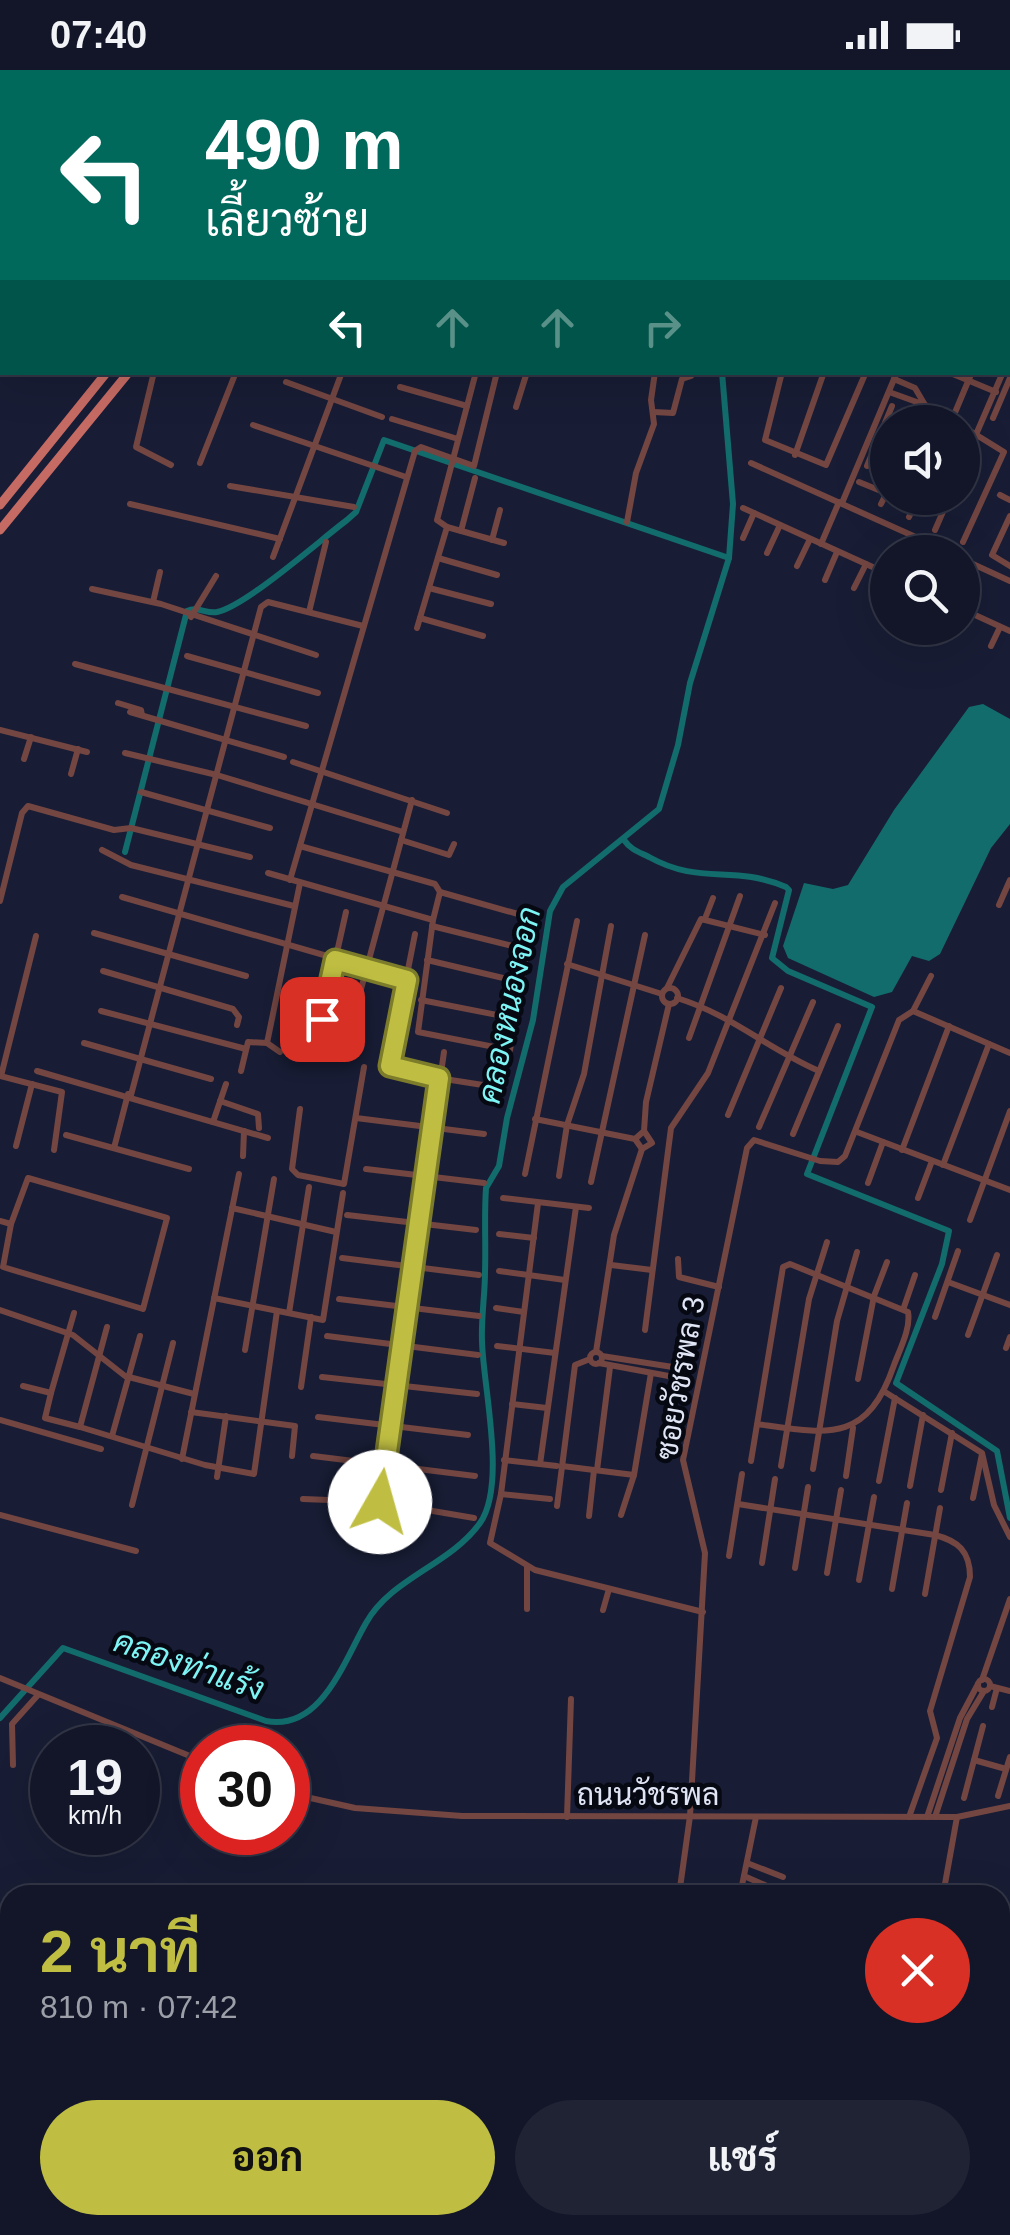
<!DOCTYPE html>
<html lang="th">
<meta charset="utf-8">
<style>
:root{--surface:#121628;--page:#1f2334;--text:#f1f3f6;--muted:#9c9fa8;--line:#313545;--accent:#bfbe42}
body{margin:0;font-family:Arial,Sarabun,sans-serif;background:var(--page);color:var(--text);height:100vh;display:flex;flex-direction:column;font-size:38px;white-space:nowrap}
*{box-sizing:border-box;margin:0}
p{font-size:32px;color:var(--muted)}
.icon{flex:none;width:55px;height:55px;fill:none;stroke:currentColor;stroke-width:2;stroke-linecap:round;stroke-linejoin:round}
.map{position:relative;flex:1;overflow:hidden}
.details{position:absolute;left:0px;top:1815px;width:1010px;height:350px;display:flex;flex-direction:column;background:var(--surface);border-radius:30px 30px 0 0;box-shadow:0 10px 40px #0002,0 0 0 2px var(--line)}
.details>*{flex:none}
.hud{position:absolute;left:0px;top:0px;width:1010px;height:305px;box-shadow:0 10px 40px #0002,0 0 0 2px var(--line);background:#00695c;color:#fff;overflow:hidden}
.buttons{position:absolute;left:870px;top:335px;display:grid;gap:20px}
.buttons a{display:grid;place-items:center;width:110px;height:110px;border-radius:50%;background:var(--surface);box-shadow:0 10px 40px #0002,0 0 0 2px var(--line);font-size:50px}
.speed{position:absolute;left:30px;top:1655px;display:flex;gap:20px;font-size:50px;font-weight:700;text-align:center}
.speed>*{display:grid;place-content:center;width:130px;height:130px;border-radius:50%;background:var(--surface);box-shadow:0 10px 40px #0002,0 0 0 2px var(--line);line-height:1}
.speed small{font-size:25px;font-weight:400}
.speed .limit{border:15px solid #d22;background:#fff;color:#111}
.pin{position:absolute;display:grid;place-items:center;width:85px;height:85px;color:#fff;margin:-42px;border-radius:20px;box-shadow:0 5px 15px #0006}
.me{position:absolute;width:110px;margin:-55px;rotate:7deg;stroke-linejoin:round;filter:drop-shadow(0 0 8px #0008)}
.turn{display:flex;align-items:center;gap:35px;height:210px;padding:0 40px;font-size:45px}
.turn .icon{width:130px;height:130px;stroke-width:2.5}
.turn b{display:block;font-size:70px;line-height:85px}
.lanes{display:flex;align-items:center;height:95px;padding:0 40px;background:#0003;justify-content:center;gap:50px;direction:ltr}
.lanes .off{opacity:.35}
.round{display:grid;place-items:center;flex:none;width:105px;height:105px;border-radius:52px;background:var(--page)}
.summary{display:flex;align-items:center;justify-content:space-between;height:170px;padding:0 40px}
h1{font-size:60px;font-weight:700;line-height:75px;color:var(--accent)}
.cta{display:flex;gap:20px;margin-top:auto;padding:20px 40px}
.cta a{flex:1;height:115px;border-radius:60px;background:var(--accent);color:#111;font-size:40px;font-weight:700;line-height:115px;text-align:center}
.cta a+a{background:var(--page);color:var(--text)}
.status{display:flex;justify-content:space-between;align-items:center;height:70px;padding:0 50px;background:var(--surface);direction:ltr}
.status svg{height:28px;fill:currentColor}
.map>svg:first-child{display:block}
</style>
<div class="status"><b>07:40</b><svg viewBox="0 0 49 12"><path d="M0 12V9h3v3zM5 12V6h3v6zM10 12V3h3v9zM15 12V0h3v12zM26 1h20v11H26zM47 4h2v5h-2z"/></svg></div>
<div class="map">
<svg width="1010" height="2165" viewBox="0 0 1010 2165">
<rect width="100%" height="100%" fill="#181d35"/>
<path fill="#212744" d="M 633,2155 L 740,2155 L 738,2165 L 631,2165 Z"/>
<path fill="#126c6c" d="M 983,634 L 1010,649 L 1010,754 L 991,778 L 940,884 L 929,891 L 912,886 L 892,922 L 874,927 L 788,888 L 783,876 L 804,813 L 833,819 L 848,815 L 894,740 L 969,637 Z"/>
<g fill="none" stroke-linecap="round" stroke-linejoin="round">
<g stroke="#126c6c" stroke-width="6">
<path d="M 687,2 L 688,0"/>
<path d="M 1008,122 L 1010,123"/>
<path d="M 624,770 C 631,780 639,782 649,787 C 701,816 732,794 786,817 L 789,820 L 772,888 L 788,901 L 872,937 L 807,1104 L 949,1161 L 942,1194 L 896,1313 L 997,1381 L 1010,1448"/>
<path d="M 125,782 L 187,541 C 198,536 206,544 217,542 C 246,536 319,471 347,450 L 356,442 L 384,370 L 729,488"/>
<path d="M 0,1648 L 63,1578 L 266,1651 C 321,1661 343,1593 366,1553 C 391,1508 450,1495 480,1453 C 507,1414 483,1317 482,1271 C 481,1248 485,1225 485,1202 C 486,1174 484,1147 486,1118 L 499,1096 L 507,1048 L 533,950 L 550,841 L 563,817 L 659,739 L 678,675 L 690,613 L 729,488 L 733,434 L 722,302"/>
<path d="M 1000,2033 L 1010,2036"/>
</g>
<g stroke="#734642" stroke-width="6">
<path d="M 864,0 L 866,2"/>
<path d="M 910,0 L 915,2"/>
<path d="M 980,0 L 985,2"/>
<path d="M 172,2 L 173,0"/>
<path d="M 492,2 L 494,0"/>
<path d="M 515,2 L 516,0"/>
<path d="M 593,2 L 594,1"/>
<path d="M 1008,15 L 1010,16"/>
<path d="M 1008,52 L 1010,54"/>
<path d="M 1008,91 L 1010,92"/>
<path d="M 1008,126 L 1010,127"/>
<path d="M 1008,219 L 1010,220"/>
<path d="M 1008,291 L 1010,284"/>
<path d="M 154,302 L 136,377 L 171,395"/>
<path d="M 782,302 L 765,370 L 826,395 L 866,302"/>
<path d="M 948,302 L 996,322"/>
<path d="M 18,303 L 19,302"/>
<path d="M 286,312 L 382,347"/>
<path d="M 400,317 L 467,336"/>
<path d="M 889,322 L 925,335 L 915,318 L 894,309"/>
<path d="M 516,337 L 527,302"/>
<path d="M 654,342 L 673,343 L 682,309 L 691,306"/>
<path d="M 993,348 L 1010,308"/>
<path d="M 392,349 L 458,369"/>
<path d="M 917,352 L 925,335 L 957,352"/>
<path d="M 951,352 L 972,302"/>
<path d="M 253,355 L 406,407"/>
<path d="M 962,356 L 1004,382 L 963,472"/>
<path d="M 795,385 L 824,302"/>
<path d="M 200,393 L 236,302"/>
<path d="M 751,393 L 949,482"/>
<path d="M 867,396 L 892,336"/>
<path d="M 962,397 L 1003,302"/>
<path d="M 859,412 L 886,423"/>
<path d="M 230,416 L 354,437"/>
<path d="M 1000,425 L 1010,430"/>
<path d="M 842,433 L 897,302"/>
<path d="M 130,434 L 280,469"/>
<path d="M 881,434 L 887,422"/>
<path d="M 743,438 L 888,504"/>
<path d="M 1010,446 L 992,485 L 1010,496"/>
<path d="M 909,447 L 918,428"/>
<path d="M 627,452 L 636,403 L 654,354 L 651,330 L 655,302"/>
<path d="M 447,457 L 504,473"/>
<path d="M 935,460 L 949,428"/>
<path d="M 461,461 L 475,408"/>
<path d="M 743,468 L 754,443"/>
<path d="M 492,470 L 500,440"/>
<path d="M 821,474 L 839,432"/>
<path d="M 767,483 L 780,455"/>
<path d="M 273,487 L 342,302"/>
<path d="M 438,488 L 497,505"/>
<path d="M 962,489 L 1010,511"/>
<path d="M 797,496 L 810,469"/>
<path d="M 825,510 L 837,482"/>
<path d="M 429,518 L 491,534"/>
<path d="M 854,518 L 866,494"/>
<path d="M 92,519 L 161,534 L 316,585"/>
<path d="M 880,530 L 888,515"/>
<path d="M 153,532 L 160,502"/>
<path d="M 962,539 L 1010,561"/>
<path d="M 309,542 L 326,472"/>
<path d="M 191,547 L 216,506"/>
<path d="M 420,548 L 483,566"/>
<path d="M 417,558 L 447,457 L 437,450 L 476,302"/>
<path d="M 991,576 L 1000,557"/>
<path d="M 187,586 L 318,623"/>
<path d="M 75,594 L 306,656"/>
<path d="M 118,633 L 141,640 L 142,645"/>
<path d="M 130,642 L 284,687"/>
<path d="M 0,660 L 87,682"/>
<path d="M 125,683 L 217,705 L 403,762"/>
<path d="M 24,689 L 31,667"/>
<path d="M 293,692 L 447,743"/>
<path d="M 71,704 L 78,679"/>
<path d="M 141,722 L 270,758"/>
<path d="M 401,770 L 449,785 L 454,774"/>
<path d="M 300,776 L 435,814 L 440,822"/>
<path d="M 102,780 L 131,795 L 294,836"/>
<path d="M 268,803 L 433,850 L 440,822 L 532,848 L 510,980 L 418,962 L 433,850"/>
<path d="M 290,810 L 415,381 L 421,377 L 474,396 L 497,302"/>
<path d="M 122,827 L 407,909"/>
<path d="M 0,831 L 22,743 L 28,736 L 114,760 L 131,758 L 250,787"/>
<path d="M 999,835 L 1010,810"/>
<path d="M 706,846 L 713,828"/>
<path d="M 432,856 L 529,880"/>
<path d="M 94,863 L 246,906"/>
<path d="M 415,864 L 389,996 L 400,1002 L 502,1018"/>
<path d="M 427,890 L 524,913"/>
<path d="M 567,894 L 662,924"/>
<path d="M 103,901 L 233,939 L 239,947 L 237,955"/>
<path d="M 667,918 L 701,849 L 765,865"/>
<circle cx="670" cy="926" r="8"/>
<path d="M 677,928 C 734,946 766,978 819,1001"/>
<path d="M 421,930 L 518,949"/>
<path d="M 101,941 L 246,979"/>
<path d="M 913,941 L 1010,983"/>
<path d="M 318,967 L 346,842"/>
<path d="M 689,968 L 740,826"/>
<path d="M 347,971 L 412,730"/>
<path d="M 84,973 L 211,1009"/>
<path d="M 267,973 L 280,982"/>
<path d="M 37,1001 L 268,1068"/>
<path d="M 241,1001 L 248,972 L 267,973 L 300,813"/>
<path d="M 0,1006 L 62,1022 L 54,1080"/>
<path d="M 1,1006 L 36,866"/>
<path d="M 131,1025 L 261,537 L 268,532 L 363,556"/>
<path d="M 220,1031 L 258,1044 L 259,1058"/>
<path d="M 300,1039 L 292,1099 L 298,1105 L 344,1114 L 364,997"/>
<path d="M 728,1045 L 781,918"/>
<path d="M 356,1048 L 484,1064"/>
<path d="M 535,1049 L 635,1069"/>
<path d="M 213,1052 L 226,1014"/>
<path d="M 759,1057 L 813,932"/>
<path d="M 644,1061 L 635,1069 L 642,1079 L 652,1073 L 644,1061 L 646,1032 L 669,934"/>
<path d="M 857,1062 L 1010,1120"/>
<path d="M 793,1064 L 838,956"/>
<path d="M 66,1065 L 189,1099"/>
<path d="M 16,1076 L 32,1014"/>
<path d="M 114,1078 L 128,1024"/>
<path d="M 902,1080 L 949,956"/>
<path d="M 243,1086 L 244,1061"/>
<path d="M 943,1095 L 989,974"/>
<path d="M 366,1099 L 484,1113"/>
<path d="M 525,1104 L 577,851"/>
<path d="M 559,1106 L 567,1055 L 584,1004 L 611,856"/>
<path d="M 28,1108 L 167,1148 L 143,1239 L 3,1197 L 11,1154 Z"/>
<path d="M 591,1112 L 645,865"/>
<path d="M 868,1113 L 883,1072"/>
<path d="M 503,1128 L 589,1138"/>
<path d="M 918,1128 L 932,1091"/>
<path d="M 538,1133 L 501,1424 L 490,1473 L 535,1500 L 703,1542"/>
<path d="M 232,1138 L 336,1162"/>
<path d="M 347,1145 L 476,1160"/>
<path d="M 970,1150 L 1010,1041"/>
<path d="M 0,1151 L 11,1154"/>
<path d="M 499,1164 L 534,1168"/>
<path d="M 342,1188 L 479,1205"/>
<path d="M 678,1189 L 679,1207 L 719,1217"/>
<path d="M 611,1195 L 652,1200"/>
<path d="M 499,1201 L 565,1210"/>
<path d="M 948,1212 L 1010,1235"/>
<path d="M 214,1228 L 323,1250 L 343,1123"/>
<path d="M 339,1229 L 479,1246"/>
<path d="M 904,1237 L 915,1205"/>
<path d="M 496,1238 L 524,1242"/>
<path d="M 0,1240 L 73,1265 L 125,1306 L 194,1324"/>
<path d="M 289,1243 L 309,1117"/>
<path d="M 935,1247 L 958,1181"/>
<path d="M 645,1260 L 671,1058 L 708,1003 L 775,833"/>
<path d="M 968,1265 L 997,1185"/>
<path d="M 327,1266 L 478,1285"/>
<path d="M 497,1276 L 555,1283"/>
<path d="M 1006,1278 L 1010,1267"/>
<path d="M 245,1280 L 274,1109"/>
<path d="M 596,1282 L 614,1165 L 642,1079"/>
<circle cx="596" cy="1288" r="6"/>
<path d="M 602,1286 L 692,1300"/>
<path d="M 599,1293 L 690,1310"/>
<path d="M 322,1307 L 477,1324"/>
<path d="M 858,1309 L 874,1226 L 887,1192"/>
<path d="M 23,1316 L 51,1323 L 74,1243"/>
<path d="M 301,1317 L 311,1247"/>
<path d="M 885,1322 L 982,1383 L 994,1435 L 1010,1467"/>
<path d="M 51,1323 L 45,1348 L 80,1357 L 107,1257"/>
<path d="M 512,1334 L 547,1338"/>
<path d="M 191,1342 L 295,1356 L 292,1386"/>
<path d="M 318,1347 L 468,1365"/>
<path d="M 0,1350 L 101,1379"/>
<path d="M 80,1357 L 205,1395 L 254,1404 L 277,1241"/>
<path d="M 112,1366 L 140,1266"/>
<path d="M 313,1386 L 475,1406"/>
<path d="M 182,1389 L 239,1104"/>
<path d="M 504,1390 L 557,1396"/>
<path d="M 751,1391 L 783,1197 L 790,1194 L 908,1242 C 911,1258 900,1279 894,1295 C 867,1374 828,1364 757,1354"/>
<path d="M 540,1394 L 576,1137"/>
<path d="M 562,1396 L 634,1405"/>
<path d="M 781,1396 L 809,1229 L 827,1172"/>
<path d="M 813,1399 L 837,1251 L 857,1182"/>
<path d="M 597,1400 L 610,1297"/>
<path d="M 846,1406 L 853,1358"/>
<path d="M 217,1407 L 226,1346"/>
<path d="M 879,1411 L 895,1328"/>
<path d="M 910,1416 L 923,1345"/>
<path d="M 941,1420 L 952,1363"/>
<path d="M 501,1424 L 550,1429"/>
<path d="M 973,1428 L 982,1384"/>
<path d="M 303,1429 L 380,1432 L 474,1448"/>
<path d="M 380,1432 L 444,982"/>
<path d="M 738,1434 L 935,1465 C 958,1471 970,1481 970,1507 L 930,1641 L 937,1668 L 909,1747"/>
<path d="M 132,1435 L 173,1273"/>
<path d="M 557,1436 L 575,1295 L 590,1289"/>
<path d="M 0,1445 L 136,1481"/>
<path d="M 621,1445 L 634,1405 L 651,1303"/>
<path d="M 589,1446 L 594,1400"/>
<path d="M 729,1486 L 742,1404"/>
<path d="M 762,1493 L 775,1409"/>
<path d="M 527,1497 L 527,1539"/>
<path d="M 795,1498 L 808,1417"/>
<path d="M 827,1503 L 841,1420"/>
<path d="M 859,1510 L 874,1427"/>
<path d="M 892,1519 L 907,1433"/>
<path d="M 925,1524 L 940,1438"/>
<path d="M 603,1540 L 609,1519"/>
<path d="M 0,1608 L 202,1691"/>
<circle cx="984" cy="1615" r="6"/>
<path d="M 982,1610 L 1010,1529"/>
<path d="M 990,1616 L 1010,1621"/>
<path d="M 992,1637 L 997,1618"/>
<path d="M 974,1690 L 1006,1699"/>
<path d="M 13,1695 L 12,1654 L 38,1625"/>
<path d="M 288,1723 L 355,1738 L 462,1746 L 957,1747 L 1010,1736"/>
<path d="M 998,1726 L 1010,1687"/>
<path d="M 964,1728 L 983,1656"/>
<path d="M 567,1747 L 571,1629"/>
<path d="M 927,1747 L 960,1648 L 978,1614"/>
<path d="M 935,1747 L 967,1649 L 984,1621"/>
<path d="M 747,1793 L 783,1807"/>
<path d="M 744,1806 L 767,1816"/>
<path d="M 679,1825 L 690,1746 L 705,1483 L 683,1390 L 747,1078 L 754,1070 L 820,1091 L 838,1092 L 845,1086 L 899,950 L 913,941 L 931,906"/>
<path d="M 740,1825 L 756,1747"/>
<path d="M 943,1825 L 957,1747"/>
<path d="M 0,1872 L 5,1857"/>
<path d="M 0,1923 L 10,1927"/>
<path d="M 1000,1997 L 1010,1972"/>
<path d="M 0,2025 L 10,1995"/>
<path d="M 0,2108 L 10,2110"/>
<path d="M 138,2155 L 148,2165"/>
<path d="M 190,2165 L 194,2155"/>
<path d="M 236,2165 L 239,2155"/>
<path d="M 623,2165 L 625,2155"/>
<path d="M 885,2165 L 887,2161 L 905,2165"/>
<path d="M 940,2165 L 942,2155"/>
</g>
<g stroke="#c66b64" stroke-width="9">
<path d="M 417,2 L 420,0"/>
<path d="M 439,2 L 442,0"/>
<path d="M 0,435 L 107,302"/>
<path d="M 0,460 L 129,302"/>
</g>
<g stroke="#e77971" stroke-width="10">
<path d="M 0,2117 L 10,2119"/>
<path d="M 96,2155 L 116,2165"/>
<path d="M 122,2155 L 135,2165"/>
<path d="M 25,2165 L 39,2155"/>
</g>
</g>
<g fill="none" stroke-linecap="round" stroke-linejoin="round">
<g stroke="#7c7c2b" stroke-width="25">
<path id="route" d="M 322,949 L 335,890 L 407,910 L 390,996 L 439,1008 L 380,1432"/>
</g>
<use href="#route" stroke="#bfbe42" stroke-width="18"/>
</g>
<g text-anchor="middle" dominant-baseline="central" stroke-width="9" stroke-linejoin="round" paint-order="stroke">
<g font-size="30" fill="#e1e6f6" stroke="#060812">
<text transform="translate(680 1308) rotate(-80)">ซอยวัชรพล 3</text>
<text x="648" y="1724">ถนนวัชรพล</text>
</g>
<g font-size="32" font-style="italic" fill="#7ef5f5" stroke="#060812">
<text transform="translate(509 935) rotate(-78)">คลองหนองจอก</text>
<text transform="translate(189 1595) rotate(19)">คลองท่าแร้ง</text>
</g>
</g>
</svg>
<div class="buttons">
<a><svg class="icon" aria-label="sound" viewBox="0 0 24 24"><path d="M4 9h4l5-4v14l-5-4H4zM17 9q2 3 0 6"/></svg></a>
<a><svg class="icon" aria-label="search" viewBox="0 0 24 24"><circle cx="10" cy="10" r="6"/><path d="M15 15l6 6"/></svg></a>
</div>
<div class="speed"><div>19<small>km/h</small></div><div class="limit">30</div></div>
<div class="pin" style="left:322px;top:949px;background:#d93025"><svg class="icon" aria-label="arrive" viewBox="0 0 24 24"><path d="M6 21V4h12l-3 4 3 4H6"/></svg></div>
<svg class="me" style="left:380px;top:1432px" viewBox="-20 -20 40 40"><circle r="19" fill="#fff"/><path d="M0-13L10 11 0 6-10 11z" fill="#bfbe42"/></svg>
<div class="hud">
<div class="turn"><svg class="icon" aria-label="left" viewBox="0 0 24 24"><path d="M17 20v-9H6M10 6l-5 5 5 5"/></svg><div><b>490 m</b>เลี้ยวซ้าย</div></div>
<div class="lanes"><svg class="icon" aria-label="left" viewBox="0 0 24 24"><path d="M17 20v-9H6M10 6l-5 5 5 5"/></svg><svg class="icon off" aria-label="ahead" viewBox="0 0 24 24"><path d="M12 20V5M6 11l6-6 6 6"/></svg><svg class="icon off" aria-label="ahead" viewBox="0 0 24 24"><path d="M12 20V5M6 11l6-6 6 6"/></svg><svg class="icon off" aria-label="right" viewBox="0 0 24 24"><path d="M7 20v-9h11M14 6l5 5-5 5"/></svg></div>
</div>
<section class="details">
<div class="summary"><div><h1>2 นาที</h1><p>810 m · 07:42</p></div><a class="round" style="background:#d93025;color:#fff"><svg class="icon" aria-label="close" viewBox="0 0 24 24"><path d="M6 6l12 12M18 6L6 18"/></svg></a></div>
<div class="cta"><a>ออก</a><a>แชร์</a></div>
</section>
</div>
